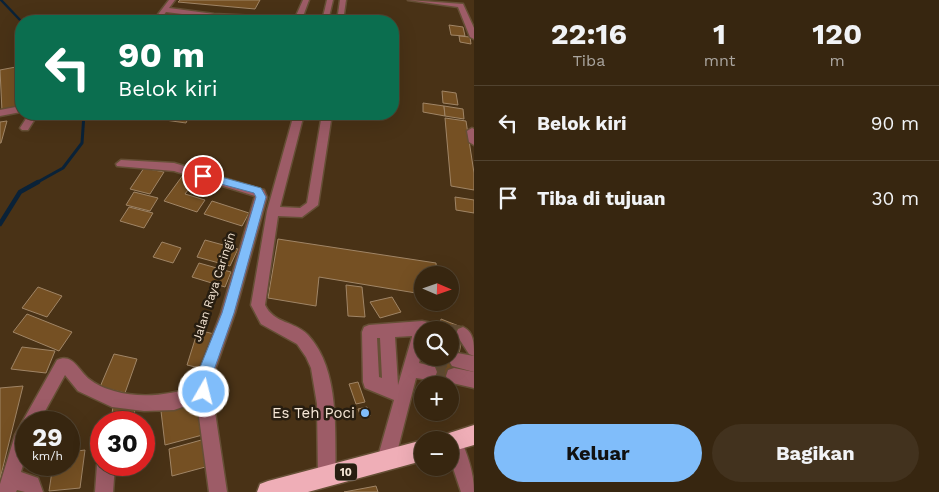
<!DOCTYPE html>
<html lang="id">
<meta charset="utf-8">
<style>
:root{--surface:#372610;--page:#42321e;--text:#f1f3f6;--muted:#aaa59f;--line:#514330;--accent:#80bdfa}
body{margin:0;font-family:"Work Sans",sans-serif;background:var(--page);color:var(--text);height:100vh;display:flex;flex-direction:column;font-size:19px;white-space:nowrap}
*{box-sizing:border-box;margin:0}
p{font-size:16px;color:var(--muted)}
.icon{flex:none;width:28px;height:28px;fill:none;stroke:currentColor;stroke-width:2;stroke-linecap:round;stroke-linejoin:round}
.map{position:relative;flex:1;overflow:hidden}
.sheet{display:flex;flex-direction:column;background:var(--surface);width:465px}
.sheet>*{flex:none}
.top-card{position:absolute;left:15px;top:15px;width:384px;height:105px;border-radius:20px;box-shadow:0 5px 20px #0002,0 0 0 1px var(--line);background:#0b6e4f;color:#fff;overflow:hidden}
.needle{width:32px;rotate:92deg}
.controls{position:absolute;left:414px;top:266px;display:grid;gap:10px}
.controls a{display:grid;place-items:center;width:45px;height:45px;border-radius:50%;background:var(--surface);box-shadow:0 5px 20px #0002,0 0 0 1px var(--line);font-size:25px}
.speed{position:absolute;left:15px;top:411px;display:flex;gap:10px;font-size:25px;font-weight:700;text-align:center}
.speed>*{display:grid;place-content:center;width:65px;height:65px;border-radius:50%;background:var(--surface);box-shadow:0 5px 20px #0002,0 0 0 1px var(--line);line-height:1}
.speed small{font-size:12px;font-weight:400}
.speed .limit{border:8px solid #d22;background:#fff;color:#111}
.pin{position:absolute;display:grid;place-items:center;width:42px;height:42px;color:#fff;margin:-21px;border:2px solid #fff;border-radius:50%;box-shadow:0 1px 5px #0007}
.me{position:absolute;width:55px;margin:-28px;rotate:8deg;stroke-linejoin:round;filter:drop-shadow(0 0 4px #0008)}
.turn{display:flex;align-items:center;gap:18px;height:105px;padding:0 20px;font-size:22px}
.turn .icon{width:65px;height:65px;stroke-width:2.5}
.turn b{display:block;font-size:35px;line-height:42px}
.eta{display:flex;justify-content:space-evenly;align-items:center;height:85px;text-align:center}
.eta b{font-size:30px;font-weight:700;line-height:35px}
.cta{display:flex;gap:10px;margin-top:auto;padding:10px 20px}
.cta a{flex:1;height:58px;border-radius:30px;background:var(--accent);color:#111;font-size:20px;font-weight:700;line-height:58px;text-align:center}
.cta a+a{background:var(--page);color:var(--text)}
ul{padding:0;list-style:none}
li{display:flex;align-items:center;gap:15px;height:75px;padding:0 20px;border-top:1px solid var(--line)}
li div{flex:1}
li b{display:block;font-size:19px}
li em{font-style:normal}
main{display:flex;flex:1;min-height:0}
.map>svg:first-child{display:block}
</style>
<main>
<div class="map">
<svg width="474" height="492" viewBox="0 0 474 492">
<rect width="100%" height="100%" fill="#493216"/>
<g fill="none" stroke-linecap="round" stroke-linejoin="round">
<g stroke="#0a2238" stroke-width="2.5">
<path d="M 1,0 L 21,21 L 28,21"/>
<path d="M 72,21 L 95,19 L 99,21"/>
</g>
<path stroke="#0a2238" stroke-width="3" d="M 36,183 L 63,168 L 82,143 L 84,114"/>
<path stroke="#0a2238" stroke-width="4.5" d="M 0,224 L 20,192 L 38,182"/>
</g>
<g fill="#755023" stroke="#a08566">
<path d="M 180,0 L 260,0 L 255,9 L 178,2 Z"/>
<path d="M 449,25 L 463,27 L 465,36 L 451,35 Z"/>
<path d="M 459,36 L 470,37 L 471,44 L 460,42 Z"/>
<path d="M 21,66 L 21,106 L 2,111 L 0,70 Z"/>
<path d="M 442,91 L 456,93 L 458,105 L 443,103 Z"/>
<path d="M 423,103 L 444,106 L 445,116 L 423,112 Z"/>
<path d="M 444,106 L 463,109 L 464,119 L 445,116 Z"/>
<path d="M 123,114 L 190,114 L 186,123 Z"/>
<path d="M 445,118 L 466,121 L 474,173 L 474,190 L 451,186 Z"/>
<path d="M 7,121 L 1,143 L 0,143 L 0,122 Z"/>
<path d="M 144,168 L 164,172 L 150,194 L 130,189 Z"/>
<path d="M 183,175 L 196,179 L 185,194 L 205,200 L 197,212 L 164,201 Z"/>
<path d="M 134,192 L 158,198 L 150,211 L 126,205 Z"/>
<path d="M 455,197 L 474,200 L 474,213 L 456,210 Z"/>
<path d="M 212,201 L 249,213 L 242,226 L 204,214 Z"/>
<path d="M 129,207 L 153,213 L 144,228 L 120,221 Z"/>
<path d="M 278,239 L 436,263 L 437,275 L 422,275 L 422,294 L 319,277 L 316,306 L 268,298 Z"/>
<path d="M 205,240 L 238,249 L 230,266 L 197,257 Z"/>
<path d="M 162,242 L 181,248 L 173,263 L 153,257 Z"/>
<path d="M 199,263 L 231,272 L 225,287 L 192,277 Z"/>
<path d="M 346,285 L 362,287 L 365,317 L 348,316 Z"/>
<path d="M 38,287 L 62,296 L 47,317 L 22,308 Z"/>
<path d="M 392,297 L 401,312 L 380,318 L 370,302 Z"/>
<path d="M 27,314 L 72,332 L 59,351 L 13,332 Z"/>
<path d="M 441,319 L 464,328 L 452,390 L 450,385 L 441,385 L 428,379 L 432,358 L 450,358 L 450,330 L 439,330 Z"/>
<path d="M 198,330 L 214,334 L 204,369 L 187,365 Z"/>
<path d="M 371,337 L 384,340 L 386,360 L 372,357 Z"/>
<path d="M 22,347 L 55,351 L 46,373 L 11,369 Z"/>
<path d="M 114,354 L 137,359 L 125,393 L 100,387 Z"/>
<path d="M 358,382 L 365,402 L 356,404 L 349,384 Z"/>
<path d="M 23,386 L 0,479 L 0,388 Z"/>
<path d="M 204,400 L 210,433 L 165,445 L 161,411 Z"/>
<path d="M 135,404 L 134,422 L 111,422 L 113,406 Z"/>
<path d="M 367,407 L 370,416 L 361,417 L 358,409 Z"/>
<path d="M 205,439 L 209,466 L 172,476 L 169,449 Z"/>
<path d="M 85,450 L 80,488 L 49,491 L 53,465 L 69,465 L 69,452 Z"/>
<path d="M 376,486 L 378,492 L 344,492 Z"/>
</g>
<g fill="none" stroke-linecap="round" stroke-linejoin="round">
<g stroke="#634d33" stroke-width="16" stroke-dasharray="16 8" stroke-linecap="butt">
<path d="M 450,332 L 463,334"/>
<path d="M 450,346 L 460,348"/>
<path d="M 432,358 L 457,361"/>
<path d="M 429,372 L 454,376"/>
</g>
<g stroke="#654f35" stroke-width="3">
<g id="minor">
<path d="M 169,0 L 175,0 L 169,8 L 214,14 L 295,18 L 303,0 L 309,0 L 302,19 L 303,21 L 214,18 L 166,12 L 159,21 L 153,21 Z"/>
<path d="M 327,0 L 333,0 L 328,21 L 322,21 Z"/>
<path d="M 340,0 L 346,0 L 343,21 L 337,21 Z"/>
<path d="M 408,0 L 463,4 L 474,28 L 474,39 L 470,37 L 458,7 Z"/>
<path d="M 21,106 L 21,112 L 0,116 L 0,110 Z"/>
<path d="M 29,114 L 38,114 L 28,130 L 22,130 L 20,128 Z"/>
<path d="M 294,114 L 304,114 L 280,207 L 300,208 L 307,203 L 322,114 L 332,114 L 318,205 L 302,217 L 278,216 L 265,305 C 274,324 295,321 308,335 C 341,371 334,432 336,477 L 333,483 L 327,486 L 321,483 L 318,477 L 317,404 L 311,368 L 306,357 L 297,344 L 261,324 L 251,305 L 267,211 Z"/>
<path d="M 472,128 L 474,129 L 474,145 L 469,142 L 467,131 Z"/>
<path d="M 121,160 L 174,163 L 264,190 L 267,197 L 235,313 L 215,370 L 212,392 L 227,492 L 209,492 L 197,402 L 174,410 L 144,411 L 112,407 L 78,391 L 65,375 L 39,422 L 26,422 L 26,454 L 21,472 L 38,478 L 43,492 L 25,492 L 17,490 L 16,492 L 0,492 L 0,484 L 15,435 L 57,360 C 73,353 78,370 89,379 C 95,384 106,389 114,391 C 141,399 171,395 197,386 L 199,370 L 221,313 L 255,196 L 174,171 L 117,166 L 116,164 Z"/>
<path d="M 422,321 L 442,325 L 444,330 L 422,330 L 422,351 L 419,363 L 435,367 L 437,372 L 435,377 L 429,380 L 416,378 L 395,460 L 392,466 L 386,469 L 380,466 L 377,460 L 394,400 L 365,388 L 363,382 L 362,332 L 364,327 L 369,325 ZM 412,336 L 412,337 L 398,385 L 395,337 ZM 377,338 L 380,338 L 382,378 L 379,377 Z"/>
<path d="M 463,327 C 474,332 474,344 474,356 L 469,354 L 456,334 L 458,329 Z"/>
<path d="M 457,353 L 474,356 L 474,372 L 452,366 L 449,361 L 452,356 Z"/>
<path d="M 454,368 L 474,372 L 474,388 L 448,382 L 446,376 L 448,370 Z"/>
<path d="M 453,432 L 459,435 C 467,453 474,472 474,492 L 461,492 L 450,459 L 450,440 L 445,440 L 447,435 Z"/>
<path d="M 101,458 L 101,465 L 115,465 L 113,492 L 95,492 L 97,465 Z"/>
</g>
</g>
<g stroke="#654f35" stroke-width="3">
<g id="highway">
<path d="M 474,425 L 474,445 L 450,452 L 450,440 L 440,440 L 443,435 Z"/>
<path d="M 423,440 L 422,461 L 308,492 L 257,492 L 260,484 L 268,481 Z"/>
</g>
</g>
<use href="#minor" fill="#9d5c67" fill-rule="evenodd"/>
<use href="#highway" fill="#efaeb7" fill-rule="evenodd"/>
</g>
<path fill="#80bdfa" stroke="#537ba2" d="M 203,172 L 261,188 L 266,197 L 234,313 L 214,370 L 209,397 L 204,399 L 199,397 L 197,392 L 199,370 L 222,313 L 256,197 L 254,193 L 199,178 L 199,173 Z"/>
<circle fill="#80bdfa" stroke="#271d10" stroke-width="2" cx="365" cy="413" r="5"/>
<g text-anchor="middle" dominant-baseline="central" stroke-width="5" stroke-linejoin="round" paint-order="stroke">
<rect fill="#271d10" stroke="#b8aa9b" stroke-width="1" x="335" y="463.5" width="22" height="17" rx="4"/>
<g font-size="11" font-weight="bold" fill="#f6e7d6">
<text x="346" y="472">10</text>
</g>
<g font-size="12" fill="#f6e7d6" stroke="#271d10">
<text transform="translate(214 287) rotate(-72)">Jalan Raya Caringin</text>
</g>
<g font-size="15" fill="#f6e7d6" stroke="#271d10" text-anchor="end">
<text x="355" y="413">Es Teh Poci</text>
</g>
</g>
</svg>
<div class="controls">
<a><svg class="needle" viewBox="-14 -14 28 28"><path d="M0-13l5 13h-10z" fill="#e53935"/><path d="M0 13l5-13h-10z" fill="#aaa59f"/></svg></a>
<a><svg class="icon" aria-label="search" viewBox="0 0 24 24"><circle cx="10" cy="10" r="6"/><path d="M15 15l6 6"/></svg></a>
<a>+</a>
<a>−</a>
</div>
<div class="speed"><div>29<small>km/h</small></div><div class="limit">30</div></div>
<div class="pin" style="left:203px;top:176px;background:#d93025"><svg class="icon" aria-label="arrive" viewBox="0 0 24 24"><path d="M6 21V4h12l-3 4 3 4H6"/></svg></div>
<svg class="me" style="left:204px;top:392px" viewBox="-20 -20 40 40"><circle r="17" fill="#80bdfa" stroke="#fff" stroke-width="3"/><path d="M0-11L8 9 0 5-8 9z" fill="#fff"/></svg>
<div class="top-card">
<div class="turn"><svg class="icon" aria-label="left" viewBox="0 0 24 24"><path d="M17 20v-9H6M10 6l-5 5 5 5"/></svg><div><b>90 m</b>Belok kiri</div></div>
</div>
</div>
<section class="sheet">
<div class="eta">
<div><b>22:16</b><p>Tiba</p></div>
<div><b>1</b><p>mnt</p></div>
<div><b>120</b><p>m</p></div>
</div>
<ul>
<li><svg class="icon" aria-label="left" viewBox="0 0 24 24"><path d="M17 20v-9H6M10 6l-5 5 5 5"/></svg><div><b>Belok kiri</b></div><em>90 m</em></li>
<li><svg class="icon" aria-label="arrive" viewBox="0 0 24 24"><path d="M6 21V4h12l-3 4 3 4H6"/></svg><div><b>Tiba di tujuan</b></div><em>30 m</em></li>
</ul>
<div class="cta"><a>Keluar</a><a>Bagikan</a></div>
</section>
</main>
